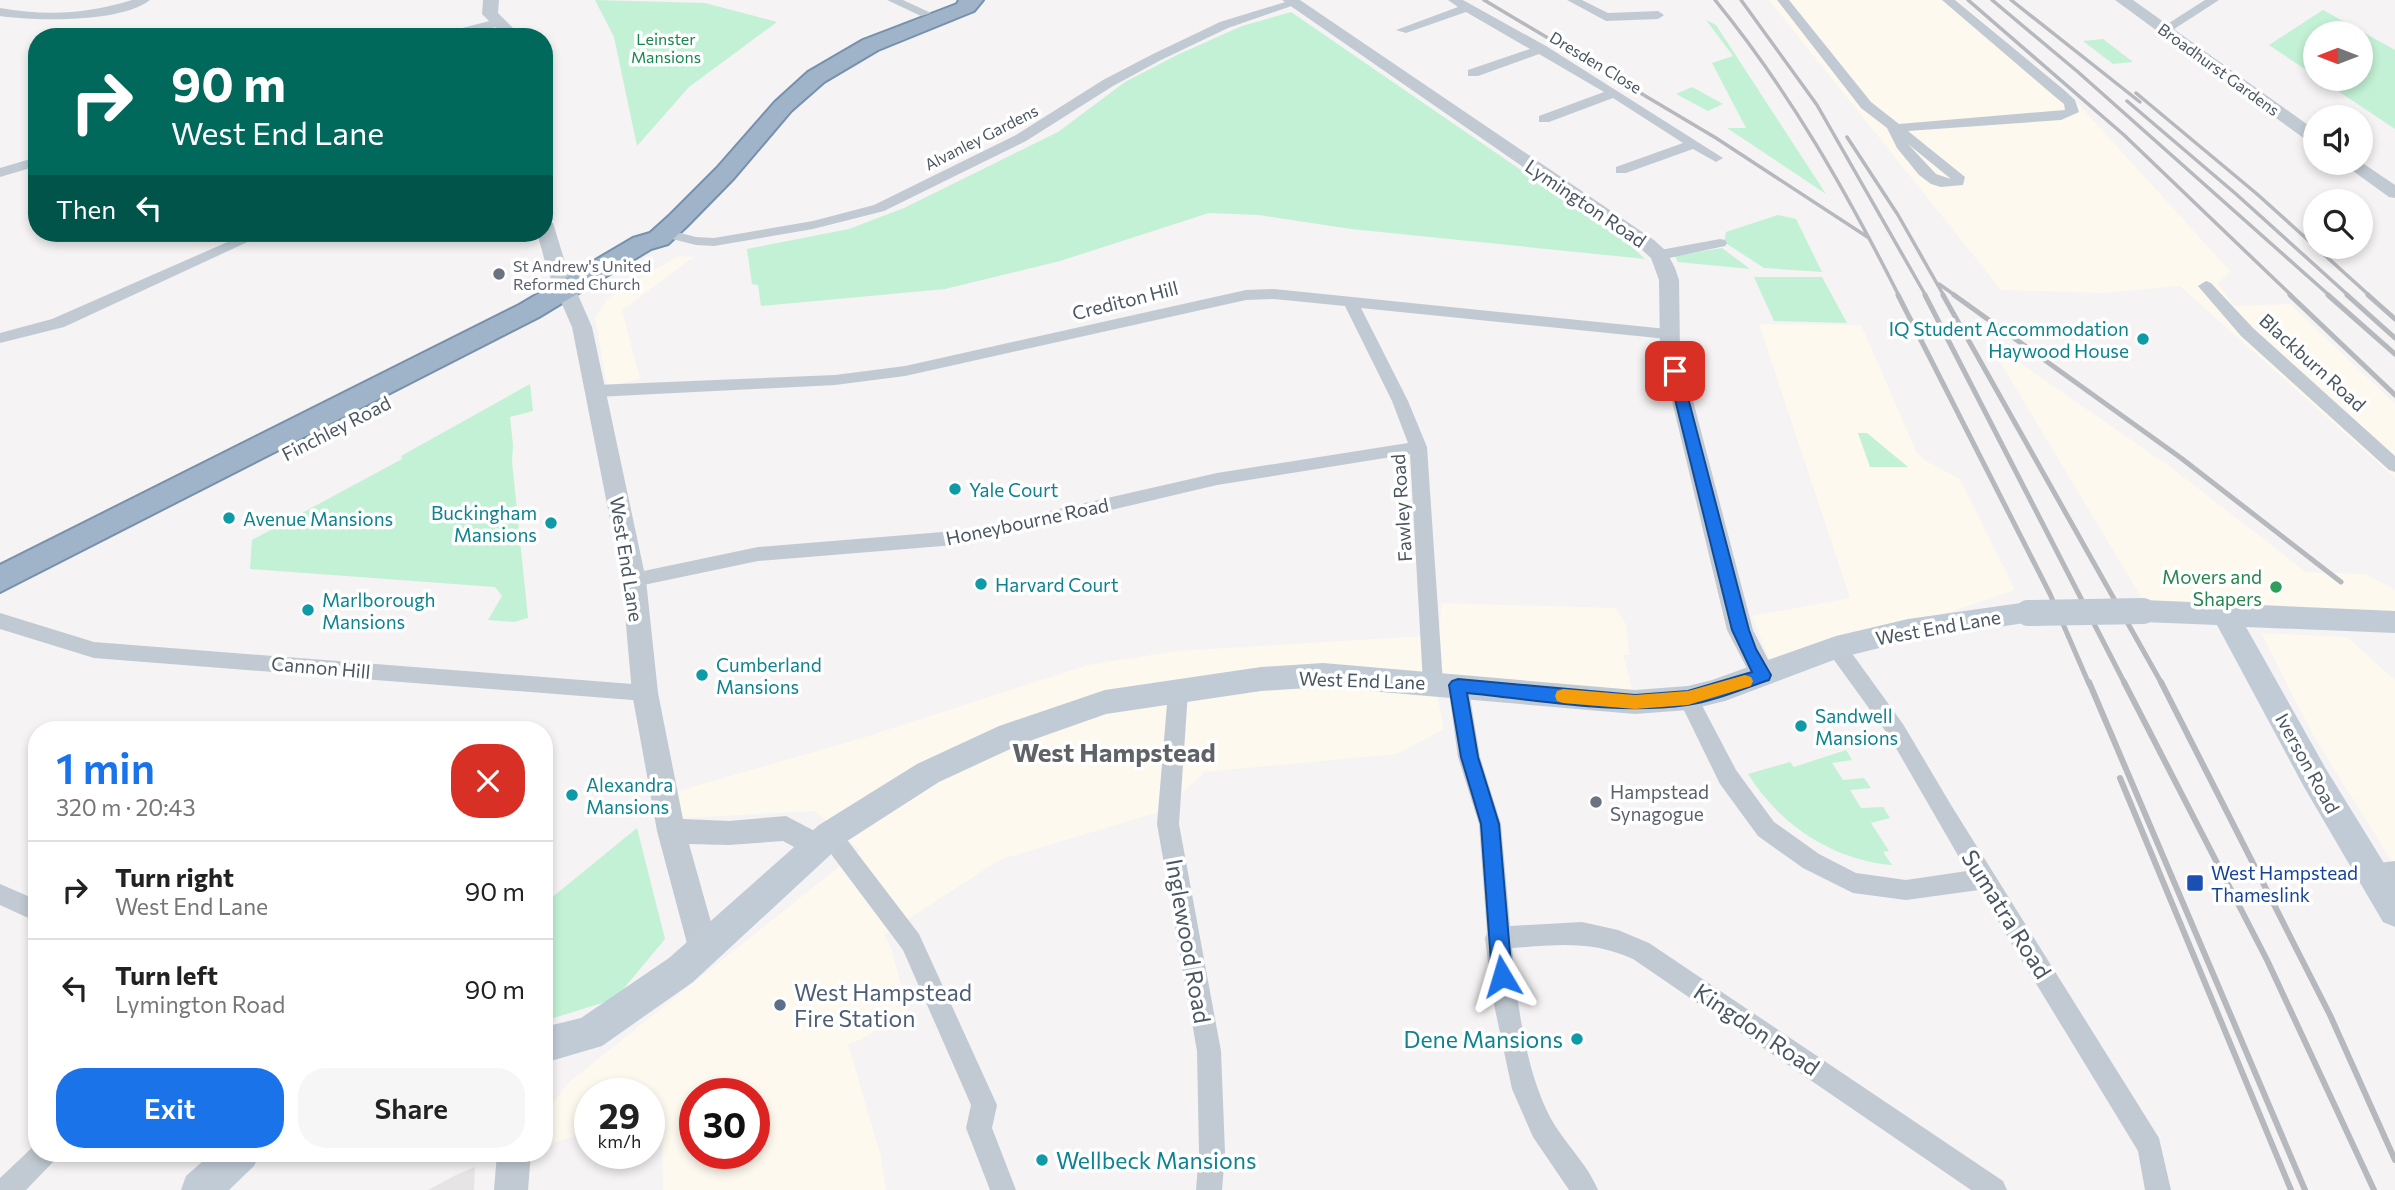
<!DOCTYPE html>
<meta charset="utf-8">
<style>
:root{--surface:#fff;--page:#f6f6f6;--text:#222;--muted:#767676;--line:#e0e0e0;--accent:#1a73e8}
body{margin:0;font-family:Commissioner,sans-serif;background:var(--page);color:var(--text);height:100vh;display:flex;flex-direction:column;font-size:26px;white-space:nowrap}
*{box-sizing:border-box;margin:0}
p{font-size:23px;color:var(--muted)}
.icon{flex:none;width:38px;height:38px;fill:none;stroke:currentColor;stroke-width:2;stroke-linecap:round;stroke-linejoin:round}
.map{position:relative;flex:1;overflow:hidden}
.panel{position:absolute;left:28px;top:721px;width:525px;height:441px;display:flex;flex-direction:column;background:var(--surface);border-radius:28px;box-shadow:0 4px 10px #0003}
.panel>*{flex:none}
.top-card{position:absolute;left:28px;top:28px;width:525px;height:214px;border-radius:28px;box-shadow:0 4px 10px #0003;background:#00695c;color:#fff;overflow:hidden}
.needle{width:46px;rotate:270deg}
.controls{position:absolute;left:2303px;top:21px;display:grid;gap:14px}
.controls a{display:grid;place-items:center;width:70px;height:70px;border-radius:50%;background:var(--surface);box-shadow:0 4px 10px #0003;font-size:35px}
.speed{position:absolute;left:574px;top:1078px;display:flex;gap:14px;font-size:35px;font-weight:700;text-align:center}
.speed>*{display:grid;place-content:center;width:91px;height:91px;border-radius:50%;background:var(--surface);box-shadow:0 4px 10px #0003;line-height:1}
.speed small{font-size:18px;font-weight:400}
.speed .limit{border:10px solid #d22;background:#fff;color:#111}
.pin{position:absolute;display:grid;place-items:center;width:60px;height:60px;color:#fff;margin:-30px;border-radius:14px;box-shadow:0 4px 10px #0006}
.me{position:absolute;width:77px;margin:-38px;rotate:353deg;stroke-linejoin:round;filter:drop-shadow(0 0 5px #0008)}
.turn{display:flex;align-items:center;gap:24px;height:147px;padding:0 28px;font-size:32px}
.turn .icon{width:91px;height:91px;stroke-width:2.5}
.turn b{display:block;font-size:49px;line-height:60px}
.then{display:flex;align-items:center;height:66px;padding:0 28px;background:#0003;gap:14px;font-size:26px}
.round{display:grid;place-items:center;flex:none;width:74px;height:74px;border-radius:28px;background:var(--page)}
.head{display:flex;align-items:center;justify-content:space-between;height:119px;padding:0 28px}
h1{font-size:42px;font-weight:600;line-height:52px;color:var(--accent)}
.cta{display:flex;gap:14px;margin-top:auto;padding:14px 28px}
.cta a{flex:1;height:80px;border-radius:28px;background:var(--accent);color:#fff;font-size:28px;font-weight:600;line-height:80px;text-align:center}
.cta a+a{background:var(--page);color:var(--text)}
ul{padding:0;list-style:none}
li{display:flex;align-items:center;gap:21px;height:98px;padding:0 28px;border-top:2px solid var(--line)}
li div{flex:1}
li b{display:block;font-size:26px}
li em{font-style:normal}
.map>svg:first-child{display:block}
</style>
<div class="map">
<svg width="2395" height="1190" viewBox="0 0 2395 1190">
<rect width="100%" height="100%" fill="#f5f3f3"/>
<g fill="#fdf9ef" fill-rule="evenodd">
<path d="M 1769,0 L 1957,0 L 2073,98 L 2230,271 L 2218,284 L 2234,306 L 2290,304 L 2395,404 L 2395,478 L 2180,286 L 2103,293 L 2001,290 Z"/>
<path d="M 678,256 L 694,257 L 622,310 L 640,379 L 607,386 L 595,317 L 608,298 Z"/>
<path d="M 1759,324 L 1861,325 L 1917,453 L 1926,461 L 1960,479 L 2015,590 L 1774,671 L 1752,616 L 1850,598 Z"/>
<path d="M 1987,340 L 2173,469 L 2306,572 L 2366,574 L 2395,590 L 2395,612 L 2143,600 Z"/>
<path d="M 1442,603 L 1615,608 L 1626,624 L 1629,655 L 1623,655 L 1633,692 L 1444,681 L 1436,659 Z"/>
<path d="M 2261,633 L 2347,637 L 2395,680 L 2395,862 L 2392,862 L 2313,735 Z"/>
<path d="M 1425,636 L 1444,729 L 1397,754 L 1205,772 L 1162,811 L 999,860 L 884,935 L 891,948 L 908,1011 L 860,1040 L 848,1044 L 881,1157 L 886,1190 L 663,1190 L 662,1129 L 649,1121 L 649,1094 L 590,1094 L 590,1131 L 544,1146 L 546,1112 L 568,1083 L 860,850 L 815,811 L 684,818 L 670,809 L 668,794 L 862,738 L 1088,665 L 1176,651 ZM 695,1094 L 754,1094 L 754,1153 L 695,1153 Z"/>
</g>
<path fill="#e6e4e5" d="M 475,1167 L 474,1190 L 428,1190 L 456,1175 Z"/>
<g fill="#c3f1d5">
<path d="M 595,0 L 705,3 L 777,22 L 689,87 L 637,146 L 614,37 Z"/>
<path d="M 2323,10 L 2395,50 L 2395,129 L 2320,79 L 2361,79 L 2361,33 L 2315,33 L 2315,76 L 2269,45 Z"/>
<path d="M 1291,12 L 1630,245 L 1645,259 L 1351,229 L 1258,215 L 1209,213 L 1060,261 L 945,289 L 761,306 L 758,285 L 752,284 L 747,249 L 849,229 L 904,208 L 1058,132 L 1125,82 L 1177,55 L 1242,26 Z"/>
<path d="M 1706,20 L 1716,25 L 1826,194 L 1727,128 L 1746,128 L 1712,63 L 1733,56 Z"/>
<path d="M 2103,39 L 2133,62 L 2113,64 L 2083,41 Z"/>
<path d="M 1692,87 L 1723,104 L 1708,111 L 1676,94 Z"/>
<path d="M 1778,215 L 1796,219 L 1822,272 L 1764,268 L 1724,242 L 1726,232 Z"/>
<path d="M 1722,248 L 1750,269 L 1678,262 L 1675,256 Z"/>
<path d="M 1754,277 L 1822,277 L 1847,323 L 1774,321 Z"/>
<path d="M 530,384 L 533,411 L 510,417 L 513,445 L 512,462 L 528,618 L 514,622 L 488,620 L 502,596 L 495,587 L 250,569 L 252,540 L 402,459 L 401,456 Z"/>
<path d="M 1858,433 L 1867,433 L 1908,467 L 1870,467 Z"/>
<path d="M 1846,750 L 1852,760 L 1832,763 L 1843,780 L 1864,778 L 1871,788 L 1850,790 L 1861,808 L 1883,807 L 1890,818 L 1871,823 L 1889,851 L 1883,852 L 1892,865 C 1832,860 1779,824 1748,774 L 1790,762 L 1794,767 Z"/>
<path d="M 637,828 L 665,939 L 615,999 L 544,1021 L 544,904 Z"/>
</g>
<g fill="none" stroke-linecap="round" stroke-linejoin="round">
<g stroke="#7690ad" stroke-width="4">
<path id="trunk" d="M 959,0 L 983,0 L 974,11 L 878,50 L 824,82 L 791,111 L 734,178 L 687,226 L 668,244 L 651,249 L 539,317 L 0,592 L 0,565 L 519,305 L 633,238 L 650,233 L 670,215 L 717,168 L 775,102 L 808,72 L 863,40 L 957,4 Z"/>
</g>
<g fill="#c1cad2" fill-rule="evenodd">
<path d="M 132,0 L 150,0 C 121,23 35,21 0,16 L 0,8 C 45,16 88,14 132,0 Z"/>
<path d="M 887,0 L 903,0 L 931,13 L 921,16 Z"/>
<path d="M 1292,0 L 1300,3 L 1228,28 L 1161,60 L 1113,86 L 1026,141 L 884,211 L 813,229 L 714,246 L 696,245 L 660,236 L 658,233 L 665,229 L 696,237 L 714,238 L 813,221 L 874,205 L 1016,135 L 1103,80 L 1153,54 L 1220,22 Z"/>
<path d="M 1448,0 L 1463,0 L 1546,46 L 1723,158 L 1716,162 L 1693,149 L 1626,173 L 1616,173 L 1616,167 L 1683,143 L 1613,98 L 1549,122 L 1539,122 L 1539,116 L 1604,92 L 1539,54 L 1478,76 L 1468,76 L 1468,70 L 1530,49 L 1466,12 L 1406,33 L 1396,30 L 1458,7 Z"/>
<path d="M 1567,0 L 1582,0 L 1608,13 L 1658,11 L 1664,15 L 1658,19 L 1606,21 Z"/>
<path d="M 1777,0 L 1789,0 L 1871,102 L 1899,124 L 2065,110 L 2064,104 L 2053,95 L 1942,0 L 1955,0 L 2063,89 L 2075,100 L 2079,112 L 2061,120 L 1908,131 L 1965,177 L 1963,185 L 1941,187 L 1931,184 L 1919,175 L 1897,148 L 1887,128 L 1861,108 ZM 1908,144 L 1951,179 L 1936,174 Z"/>
<path d="M 2205,0 L 2219,0 L 2168,33 L 2158,30 Z"/>
<path d="M 497,19 L 503,23 L 501,26 L 452,37 L 428,37 Z"/>
<path d="M 37,157 L 37,166 L 0,177 L 0,168 Z"/>
<path d="M 248,233 L 267,233 L 64,327 L 0,343 L 0,333 L 52,319 Z"/>
<path d="M 1720,239 L 1725,240 L 1727,243 L 1725,246 L 1660,260 L 1652,255 L 1660,250 Z"/>
<path d="M 2206,281 L 2211,283 L 2253,328 L 2395,456 L 2395,472 L 2389,470 L 2241,336 L 2198,286 Z"/>
<path d="M 1274,289 L 1667,329 L 1675,334 L 1667,339 L 1361,308 L 1408,401 L 1427,447 L 1443,683 L 1440,689 L 1433,691 L 1426,689 L 1423,683 L 1410,454 L 1217,485 L 967,544 L 758,561 L 634,587 L 627,585 L 624,580 L 627,575 L 634,573 L 758,547 L 967,530 L 1217,473 L 1408,443 L 1392,401 L 1345,306 L 1274,299 L 1246,300 L 905,376 L 835,385 L 596,397 L 588,391 L 596,385 L 835,375 L 905,366 L 1246,290 Z"/>
<path d="M 0,613 L 94,642 L 645,685 L 652,687 L 655,693 L 652,699 L 645,701 L 94,658 L 0,629 Z"/>
<path d="M 1836,639 L 1843,641 L 1903,724 L 1951,805 L 2159,1138 L 2171,1190 L 2145,1190 L 2138,1151 L 1979,890 L 1906,900 L 1853,893 L 1803,868 L 1758,836 L 1720,784 L 1678,698 L 1681,692 L 1688,690 L 1695,692 L 1736,770 L 1774,822 L 1819,854 L 1856,873 L 1906,880 L 1967,871 L 1889,736 L 1829,653 L 1826,647 L 1829,641 Z"/>
<path d="M 1458,677 L 1465,679 L 1468,685 L 1480,757 L 1501,824 L 1510,926 L 1582,922 L 1618,930 L 1649,943 L 2003,1181 L 2007,1190 L 1971,1190 L 1633,959 C 1591,940 1556,945 1512,948 C 1517,1002 1525,1069 1550,1117 C 1564,1143 1587,1163 1598,1190 L 1569,1190 L 1533,1137 L 1512,1089 L 1492,995 L 1485,938 L 1487,933 L 1479,824 L 1458,757 L 1448,685 L 1451,679 Z"/>
<path d="M 1178,684 L 1185,686 L 1188,692 L 1179,824 L 1221,1051 L 1225,1153 L 1222,1190 L 1196,1190 L 1199,1153 L 1197,1051 L 1157,824 L 1168,692 L 1171,686 Z"/>
<path d="M 830,825 L 838,828 L 919,934 L 997,1105 L 992,1128 L 1016,1190 L 990,1190 L 966,1128 L 971,1105 L 903,950 L 822,842 L 819,835 L 822,828 Z"/>
<path d="M 2395,861 L 2395,881 L 2372,882 L 2364,879 L 2361,872 L 2364,865 Z"/>
<path d="M 0,884 L 37,900 L 37,922 L 0,905 Z"/>
<path d="M 37,1143 L 37,1153 L 57,1153 L 53,1162 L 26,1190 L 0,1190 L 0,1178 Z"/>
</g>
<g fill="#c1cad2" fill-rule="evenodd">
<path d="M 483,0 L 499,0 L 498,13 L 522,37 L 505,37 L 482,14 Z"/>
<path d="M 1282,0 L 1300,0 L 1654,240 L 1666,251 L 1675,268 L 1679,280 L 1680,351 L 1753,630 L 1776,675 L 1772,682 L 1763,685 L 1754,682 L 1727,630 L 1660,351 L 1659,280 L 1651,258 L 1640,248 Z"/>
<path d="M 2115,0 L 2133,0 L 2315,130 L 2315,143 L 2309,142 Z"/>
<path d="M 2361,162 L 2395,185 L 2395,198 L 2389,197 L 2342,163 Z"/>
<path d="M 544,217 L 553,223 L 568,272 L 592,327 L 646,580 L 658,693 L 683,819 L 729,821 L 786,816 L 826,837 L 830,846 L 826,855 L 816,859 L 783,841 L 729,845 L 689,844 L 718,947 L 714,957 L 703,961 L 692,957 L 688,947 L 657,831 L 632,693 L 622,580 L 572,327 L 548,272 L 537,233 L 544,233 Z"/>
<path d="M 497,1153 L 531,1153 L 528,1190 L 494,1190 Z"/>
</g>
<g fill="#c1cbd6" fill-rule="evenodd">
<path d="M 2143,600 L 2395,611 L 2395,633 L 2246,627 L 2326,769 L 2395,881 L 2395,927 L 2383,922 L 2304,787 L 2217,625 L 2143,622 L 2133,619 L 2129,611 L 2133,603 Z"/>
<path d="M 2028,602 L 2038,605 L 2042,613 L 2038,621 L 1908,641 L 1839,658 L 1725,701 L 1688,710 L 1635,714 L 1323,687 L 1261,691 L 1106,714 L 1021,744 L 939,782 L 841,845 L 693,982 L 602,1046 L 544,1063 L 544,1027 L 581,1018 L 669,958 L 819,825 L 917,764 L 999,726 L 1105,690 L 1261,667 L 1323,663 L 1635,690 L 1688,686 L 1712,680 L 1836,636 L 1908,619 Z"/>
<path d="M 212,1153 L 260,1153 L 254,1166 L 229,1190 L 181,1190 L 186,1176 Z"/>
</g>
<use href="#trunk" fill="#9fb4c9" fill-rule="evenodd"/>
<g stroke="#b5b8bd" stroke-width="3.5">
<path d="M 1484,0 L 1716,138 L 1869,238"/>
<path d="M 1715,0 C 1790,92 1846,191 1899,296"/>
<path d="M 1741,0 L 1817,105 L 1926,296"/>
<path d="M 1968,0 L 2124,135 L 2292,296"/>
<path d="M 1992,0 L 2078,72 L 2330,296"/>
<path d="M 2011,0 L 2140,102"/>
<path d="M 2136,93 L 2257,194 L 2370,296"/>
<path d="M 2127,101 L 2236,194 L 2349,296"/>
<path d="M 1847,137 L 1898,215 L 1944,296"/>
<path d="M 1939,284 L 1956,296"/>
</g>
<g stroke="#b5b8bd" stroke-width="5">
<path d="M 1898,295 L 2050,594 L 2089,684"/>
<path d="M 1925,295 L 2125,684"/>
<path d="M 1943,295 L 2162,684"/>
<path d="M 1954,295 L 2181,458 L 2341,582"/>
<path d="M 2290,295 L 2395,395"/>
<path d="M 2328,295 L 2395,354"/>
<path d="M 2347,295 L 2395,338"/>
<path d="M 2368,295 L 2395,319"/>
</g>
<g stroke="#b5b8bd" stroke-width="6">
<path d="M 2089,682 L 2305,1190"/>
<path d="M 2124,682 L 2267,960 L 2374,1190"/>
<path d="M 2161,682 L 2330,1015 L 2395,1160"/>
<path d="M 2120,778 L 2291,1190"/>
</g>
<path stroke="#c1cbd6" stroke-width="26" d="M 2028,613 L 2143,611"/>
</g>
<path fill="#1a73e8" stroke="#114b97" stroke-width="2" d="M 1675,367 L 1681,371 L 1749,630 L 1756,649 L 1771,675 L 1769,680 C 1742,689 1715,701 1687,705 C 1615,715 1539,700 1467,693 L 1478,757 L 1499,824 L 1512,976 L 1509,983 L 1502,985 L 1495,983 L 1492,976 L 1481,824 L 1461,757 L 1449,685 L 1452,681 L 1458,679 L 1635,695 L 1688,691 L 1752,672 L 1732,630 L 1668,371 Z"/>
<path fill="#f59e0b" d="M 1745,675 L 1751,677 L 1753,681 L 1751,686 L 1688,705 L 1635,709 L 1563,703 L 1557,701 L 1555,696 L 1557,691 L 1563,689 L 1635,695 L 1688,691 Z"/>
<g fill="#6b7280" stroke="#fff" stroke-width="2.5">
<circle cx="499" cy="274" r="7"/>
<circle cx="1596" cy="802" r="7"/>
</g>
<g fill="#0f9aa8" stroke="#fff" stroke-width="2.5">
<circle cx="2143" cy="339" r="7"/>
<circle cx="955" cy="489" r="7"/>
<circle cx="229" cy="518" r="7"/>
<circle cx="551" cy="523" r="7"/>
<circle cx="981" cy="584" r="7"/>
<circle cx="308" cy="610" r="7"/>
<circle cx="702" cy="675" r="7"/>
<circle cx="1801" cy="726" r="7"/>
<circle cx="572" cy="795" r="7"/>
<circle cx="1577" cy="1039" r="7"/>
<circle cx="1042" cy="1160" r="7"/>
</g>
<circle fill="#2e9e5b" stroke="#fff" stroke-width="2.5" cx="2276" cy="587" r="7"/>
<rect fill="#1a4fb4" stroke="#fff" stroke-width="2.5" x="2186" y="874" width="18" height="18" rx="3.5"/>
<circle fill="#5c6f8a" stroke="#fff" stroke-width="2.5" cx="780" cy="1005" r="7"/>
<g text-anchor="middle" dominant-baseline="central" stroke-width="7" stroke-linejoin="round" paint-order="stroke">
<g font-size="16" fill="#17864f" stroke="#fff">
<text x="666" y="38">Leinster<tspan x="666" dy="18">Mansions</tspan></text>
</g>
<g font-size="16" fill="#4a5661" stroke="#fff">
<text transform="translate(1596 62) rotate(31)">Dresden Close</text>
<text transform="translate(2219 69) rotate(36)">Broadhurst Gardens</text>
<text transform="translate(981 137) rotate(-27)">Alvanley Gardens</text>
</g>
<g font-size="16" fill="#5b616d" stroke="#fff" text-anchor="start">
<text x="513" y="265">St Andrew's United<tspan x="513" dy="18">Reformed Church</tspan></text>
</g>
<g font-size="19" fill="#4a5661" stroke="#fff">
<text transform="translate(1586 203) rotate(34)">Lymington Road</text>
<text transform="translate(1125 300) rotate(-14)">Crediton Hill</text>
<text transform="translate(2313 362) rotate(42)">Blackburn Road</text>
<text transform="translate(336 428) rotate(-27)">Finchley Road</text>
<text transform="translate(1401 508) rotate(-94)">Fawley Road</text>
<text transform="translate(1027 521) rotate(-12)">Honeybourne Road</text>
<text transform="translate(627 559) rotate(81)">West End Lane</text>
<text transform="translate(1938 627) rotate(-10)">West End Lane</text>
<text transform="translate(321 667) rotate(5)">Cannon Hill</text>
<text transform="translate(1362 680) rotate(2)">West End Lane</text>
<text transform="translate(2308 763) rotate(61)">Iverson Road</text>
</g>
<g font-size="19" fill="#0d838f" stroke="#fff" text-anchor="start">
<text x="2129" y="328" text-anchor="end">IQ Student Accommodation<tspan x="2129" dy="22">Haywood House</tspan></text>
<text x="969" y="489">Yale Court</text>
<text x="537" y="512" text-anchor="end">Buckingham<tspan x="537" dy="22">Mansions</tspan></text>
<text x="243" y="518">Avenue Mansions</text>
<text x="995" y="584">Harvard Court</text>
<text x="322" y="599">Marlborough<tspan x="322" dy="22">Mansions</tspan></text>
<text x="716" y="664">Cumberland<tspan x="716" dy="22">Mansions</tspan></text>
<text x="1815" y="715">Sandwell<tspan x="1815" dy="22">Mansions</tspan></text>
<text x="586" y="784">Alexandra<tspan x="586" dy="22">Mansions</tspan></text>
</g>
<g font-size="19" fill="#27864d" stroke="#fff" text-anchor="end">
<text x="2262" y="576">Movers and<tspan x="2262" dy="22">Shapers</tspan></text>
</g>
<g font-size="19" fill="#5b616d" stroke="#fff" text-anchor="start">
<text x="1610" y="791">Hampstead<tspan x="1610" dy="22">Synagogue</tspan></text>
</g>
<g font-size="19" fill="#164399" stroke="#fff" text-anchor="start">
<text x="2211" y="872">West Hampstead<tspan x="2211" dy="22">Thameslink</tspan></text>
</g>
<g font-size="23" fill="#4a5661" stroke="#fff">
<text transform="translate(2007 914) rotate(58)">Sumatra Road</text>
<text transform="translate(1189 941) rotate(80)">Inglewood Road</text>
<text transform="translate(1757 1029) rotate(34)">Kingdon Road</text>
</g>
<g font-size="23" fill="#4e5e75" stroke="#fff" text-anchor="start">
<text x="794" y="992">West Hampstead<tspan x="794" dy="26">Fire Station</tspan></text>
</g>
<g font-size="23" fill="#0d838f" stroke="#fff" text-anchor="end">
<text x="1563" y="1039">Dene Mansions</text>
<text x="1056" y="1160" text-anchor="start">Wellbeck Mansions</text>
</g>
<g font-size="26" font-weight="bold" fill="#5f6368" stroke="#fff">
<text x="1114" y="751">West Hampstead</text>
</g>
</g>
</svg>
<div class="controls">
<a><svg class="needle" viewBox="-14 -14 28 28"><path d="M0-13l5 13h-10z" fill="#e53935"/><path d="M0 13l5-13h-10z" fill="#767676"/></svg></a>
<a><svg class="icon" aria-label="sound" viewBox="0 0 24 24"><path d="M4 9h4l5-4v14l-5-4H4zM17 9q2 3 0 6"/></svg></a>
<a><svg class="icon" aria-label="search" viewBox="0 0 24 24"><circle cx="10" cy="10" r="6"/><path d="M15 15l6 6"/></svg></a>
</div>
<div class="speed"><div>29<small>km/h</small></div><div class="limit">30</div></div>
<div class="pin" style="left:1675px;top:371px;background:#d93025"><svg class="icon" aria-label="arrive" viewBox="0 0 24 24"><path d="M6 21V4h12l-3 4 3 4H6"/></svg></div>
<svg class="me" style="left:1502px;top:976px" viewBox="-20 -20 40 40"><path d="M0-17L14 15 0 8-14 15z" fill="#1a73e8" stroke="#fff" stroke-width="4"/></svg>
<div class="top-card">
<div class="turn"><svg class="icon" aria-label="right" viewBox="0 0 24 24"><path d="M7 20v-9h11M14 6l5 5-5 5"/></svg><div><b>90 m</b>West End Lane</div></div>
<div class="then">Then<svg class="icon" aria-label="left" viewBox="0 0 24 24"><path d="M17 20v-9H6M10 6l-5 5 5 5"/></svg></div>
</div>
<section class="panel">
<div class="head"><div><h1>1 min</h1><p>320 m · 20:43</p></div><a class="round" style="background:#d93025;color:#fff"><svg class="icon" aria-label="close" viewBox="0 0 24 24"><path d="M6 6l12 12M18 6L6 18"/></svg></a></div>
<ul>
<li><svg class="icon" aria-label="right" viewBox="0 0 24 24"><path d="M7 20v-9h11M14 6l5 5-5 5"/></svg><div><b>Turn right</b><p>West End Lane</p></div><em>90 m</em></li>
<li><svg class="icon" aria-label="left" viewBox="0 0 24 24"><path d="M17 20v-9H6M10 6l-5 5 5 5"/></svg><div><b>Turn left</b><p>Lymington Road</p></div><em>90 m</em></li>
</ul>
<div class="cta"><a>Exit</a><a>Share</a></div>
</section>
</div>
